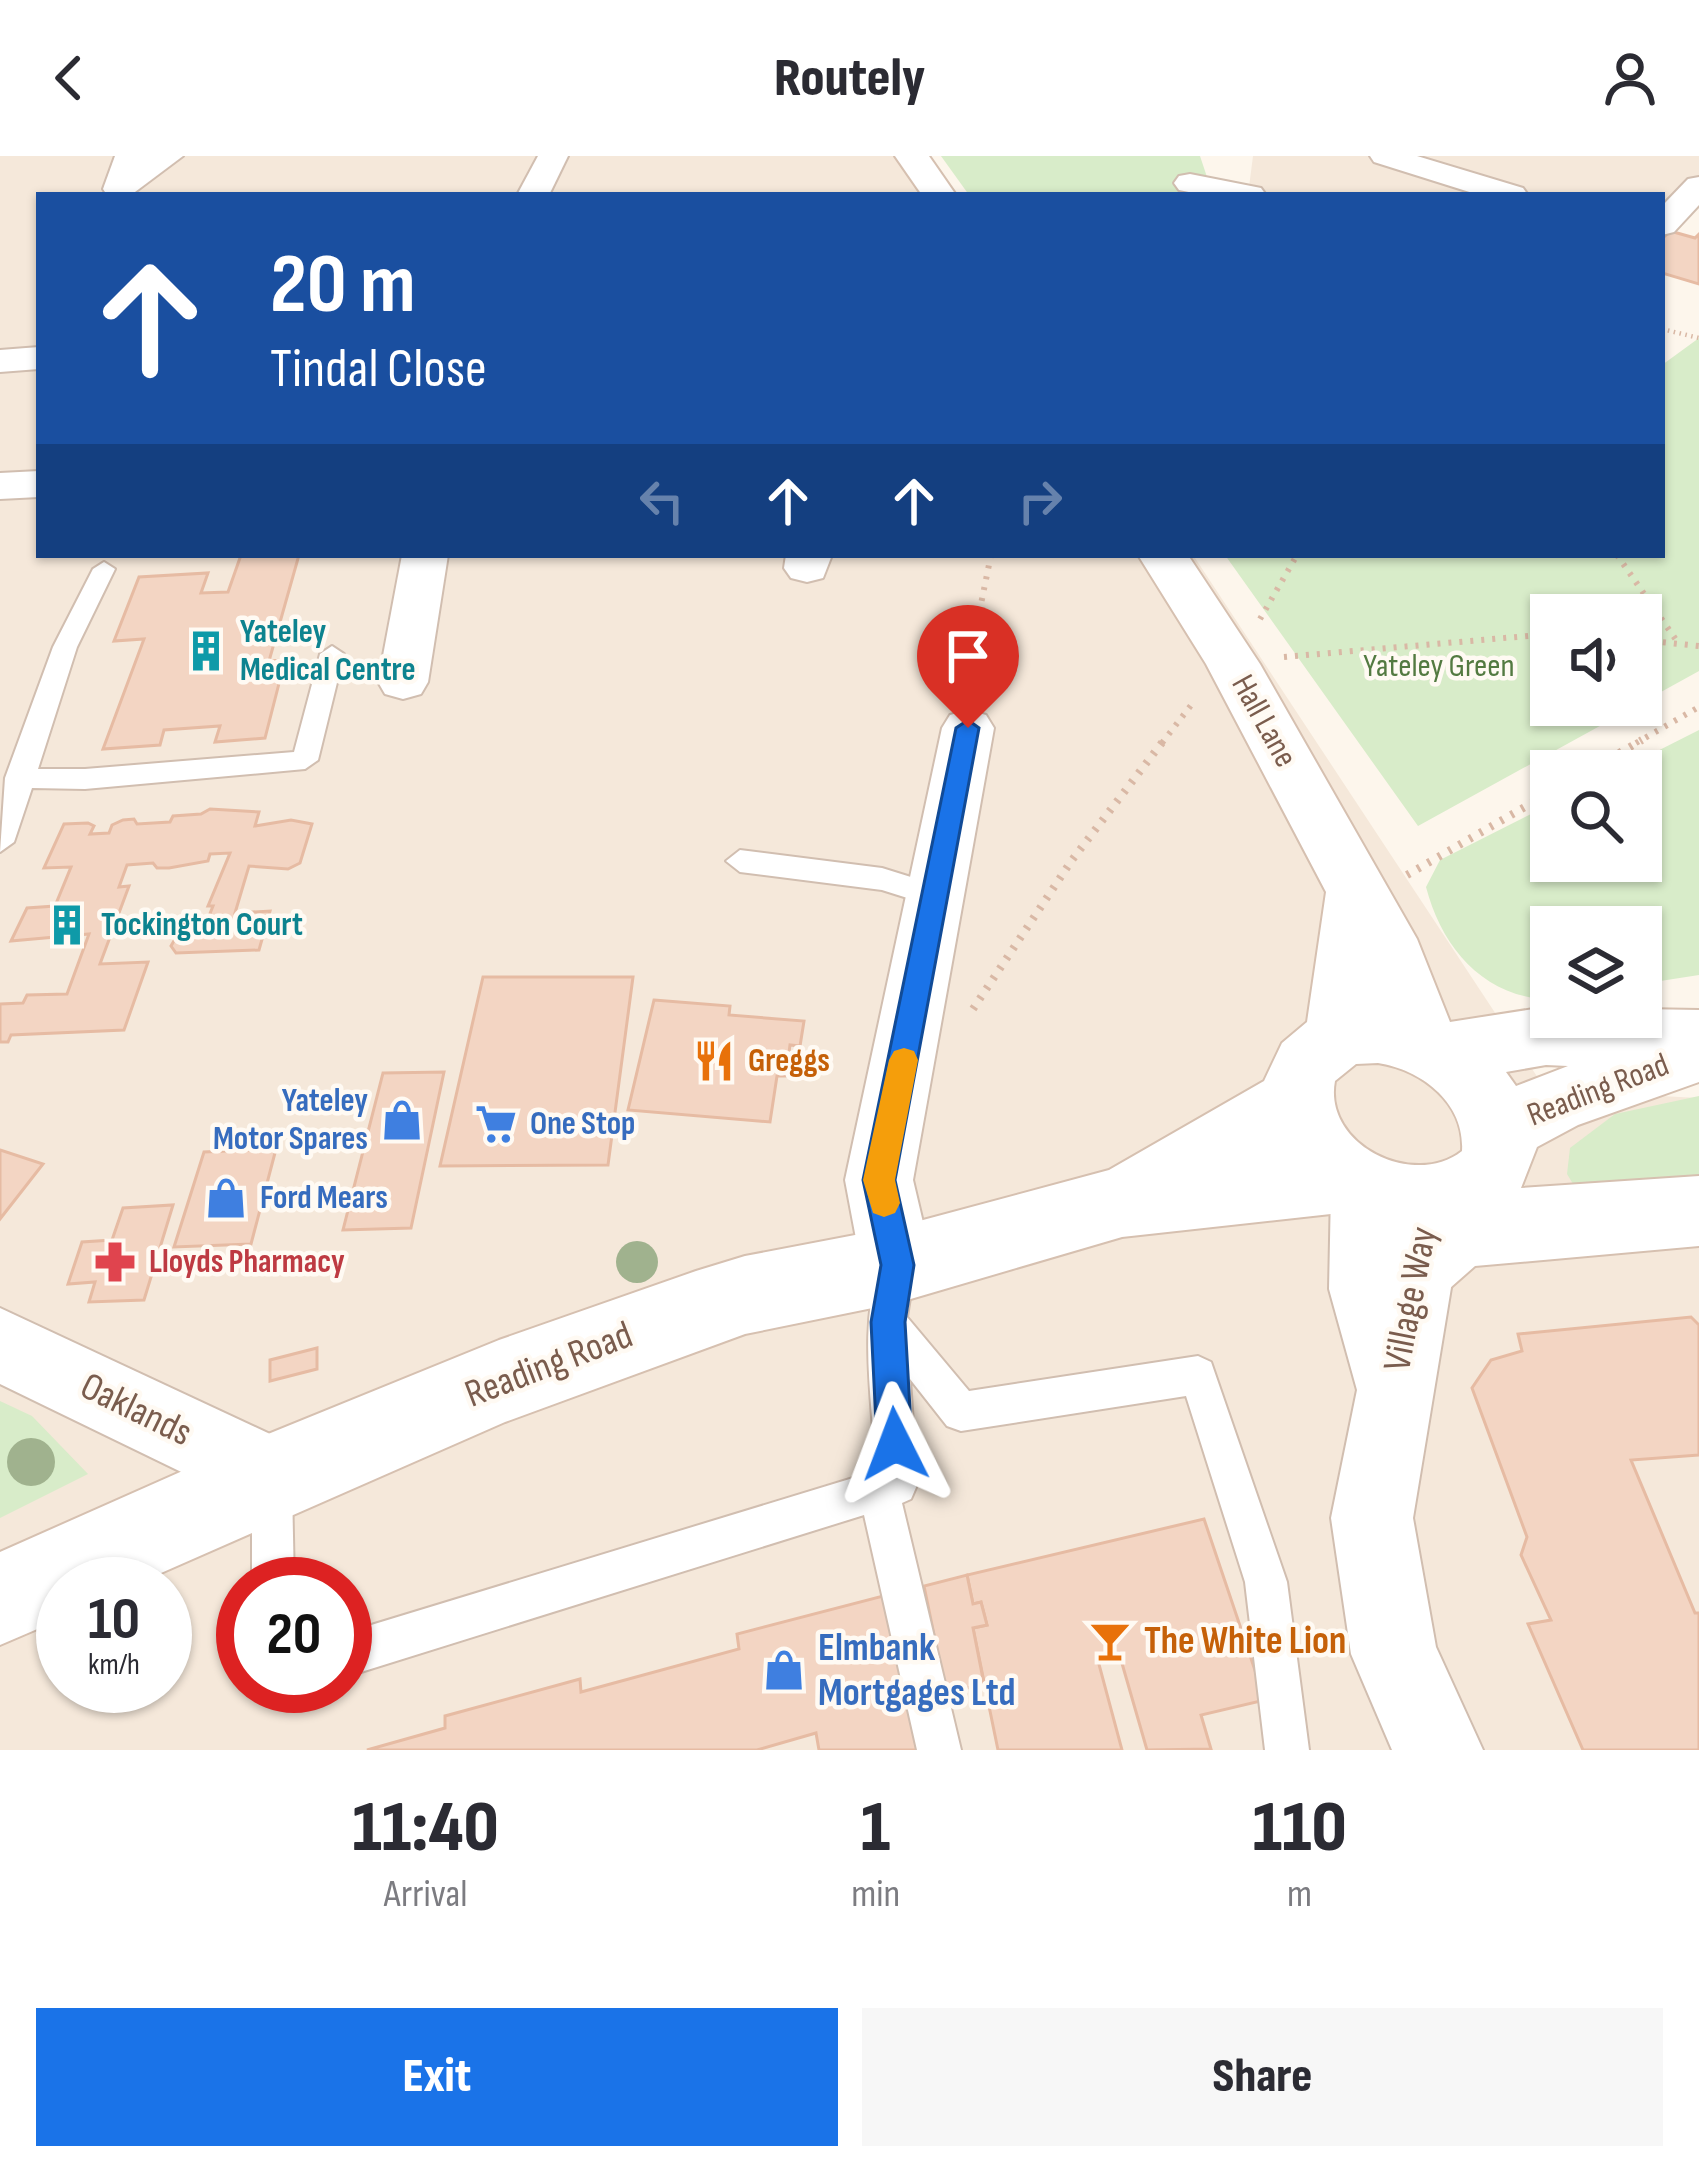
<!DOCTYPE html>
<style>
:root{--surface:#fff;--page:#f7f7f7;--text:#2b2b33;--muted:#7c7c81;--accent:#1a73e8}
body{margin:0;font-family:"Sofia Sans Condensed",sans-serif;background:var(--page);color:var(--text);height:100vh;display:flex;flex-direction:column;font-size:45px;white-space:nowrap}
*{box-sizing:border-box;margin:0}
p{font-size:39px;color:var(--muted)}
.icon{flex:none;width:66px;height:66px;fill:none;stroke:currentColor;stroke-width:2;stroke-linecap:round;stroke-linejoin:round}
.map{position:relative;height:1594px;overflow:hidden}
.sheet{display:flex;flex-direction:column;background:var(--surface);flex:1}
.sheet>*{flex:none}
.hud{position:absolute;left:36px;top:36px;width:1629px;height:366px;border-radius:0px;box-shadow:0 3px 9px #0004;background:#1a4fa0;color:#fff;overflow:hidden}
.controls{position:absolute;left:1530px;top:438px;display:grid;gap:24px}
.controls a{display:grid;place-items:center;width:132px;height:132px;border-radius:0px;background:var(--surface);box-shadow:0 3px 9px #0004;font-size:60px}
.speed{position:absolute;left:36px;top:1401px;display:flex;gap:24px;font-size:60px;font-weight:700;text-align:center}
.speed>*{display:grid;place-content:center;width:156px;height:156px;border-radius:50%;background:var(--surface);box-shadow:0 3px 9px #0004;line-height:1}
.speed small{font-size:30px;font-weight:400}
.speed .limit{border:18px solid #d22;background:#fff;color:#111}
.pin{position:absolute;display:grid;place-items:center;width:102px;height:102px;color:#fff;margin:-123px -51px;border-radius:50% 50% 50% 0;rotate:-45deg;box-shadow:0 0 12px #0007}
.pin .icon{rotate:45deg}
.me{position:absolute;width:132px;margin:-66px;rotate:357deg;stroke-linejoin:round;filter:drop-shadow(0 0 9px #0008)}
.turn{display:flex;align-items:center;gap:42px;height:252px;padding:0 36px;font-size:54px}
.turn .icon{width:156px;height:156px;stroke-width:2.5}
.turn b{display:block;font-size:84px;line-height:102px}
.lanes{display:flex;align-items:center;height:114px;padding:0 36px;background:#0003;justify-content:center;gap:60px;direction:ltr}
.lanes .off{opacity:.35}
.eta{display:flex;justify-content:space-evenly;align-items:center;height:204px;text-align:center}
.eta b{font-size:72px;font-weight:800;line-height:84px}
.button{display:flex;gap:24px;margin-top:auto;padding:24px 36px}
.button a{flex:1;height:138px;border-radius:0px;background:var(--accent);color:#fff;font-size:48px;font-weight:800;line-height:138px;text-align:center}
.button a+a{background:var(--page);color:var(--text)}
header{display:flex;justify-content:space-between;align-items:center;height:156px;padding:0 36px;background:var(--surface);font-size:54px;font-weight:800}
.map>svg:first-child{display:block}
</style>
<header><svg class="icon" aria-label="back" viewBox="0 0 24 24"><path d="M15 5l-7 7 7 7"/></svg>Routely<svg class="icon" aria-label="person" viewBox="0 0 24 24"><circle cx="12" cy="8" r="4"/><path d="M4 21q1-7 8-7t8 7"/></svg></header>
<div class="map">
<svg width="1699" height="1594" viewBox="0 0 1699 1594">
<rect width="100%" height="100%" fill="#fdf6ec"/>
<g fill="#f5e8da" fill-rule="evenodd">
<path d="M 0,0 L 929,0 L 955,39 L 39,39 L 39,399 L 1193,399 L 1546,934 L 1699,942 L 1699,1594 L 0,1594 ZM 63,1428 L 165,1428 L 165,1530 L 63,1530 ZM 243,1428 L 345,1428 L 345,1530 L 243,1530 Z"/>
<path d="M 1253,0 L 1699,0 L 1699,40 L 1662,71 L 1662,39 L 1248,39 Z"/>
</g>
<g fill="#d8ecc9">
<path d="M 941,0 L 1200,0 L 1213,39 L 969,39 Z"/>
<path d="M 1699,182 L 1699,515 L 1641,547 L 1641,459 L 1551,459 L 1551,549 L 1638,549 L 1418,670 L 1225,399 L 1662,399 L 1662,209 Z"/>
<path d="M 1699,574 L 1699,819 L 1641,828 L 1641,771 L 1551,771 L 1551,844 C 1483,841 1442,792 1426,731 L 1440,704 L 1551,648 L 1551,705 L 1641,705 L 1641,615 L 1618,615 Z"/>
<path d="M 1699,940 L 1699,1029 L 1581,1041 L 1567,1018 L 1570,992 L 1615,958 Z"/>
<path d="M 0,1245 L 32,1260 L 88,1318 L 0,1362 Z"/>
</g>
<g fill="#f3d5c3" stroke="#e6bba3" stroke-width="3">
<path d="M 1670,75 L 1695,82 L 1699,78 L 1699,128 L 1662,117 L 1662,83 Z"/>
<path d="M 241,399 L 299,399 L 269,505 L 285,504 L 265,582 L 215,586 L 220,570 L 164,574 L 160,589 L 103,593 L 144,483 L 114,485 L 139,421 L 208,417 L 201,437 L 228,436 Z"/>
<path d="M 210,653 L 259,656 L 255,670 L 291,664 L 312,668 L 300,707 L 288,713 L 249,710 L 235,757 L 270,755 L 259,794 L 176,797 L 171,790 L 188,761 L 209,760 L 213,750 L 208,750 L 230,697 L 210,698 L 208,705 L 169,712 L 157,712 L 153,707 L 127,709 L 119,731 L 129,730 L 100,808 L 148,806 L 124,874 L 11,879 L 8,886 L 0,886 L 0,848 L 23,847 L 27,839 L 67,838 L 89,778 L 11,785 L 27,752 L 55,750 L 71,711 L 44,712 L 64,668 L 88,667 L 94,670 L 90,678 L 109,677 L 112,669 L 123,664 L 134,663 L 137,668 L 170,666 L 173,660 L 201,658 Z"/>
<path d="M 483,821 L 633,821 L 608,1009 L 440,1010 Z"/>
<path d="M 654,844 L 730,850 L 729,859 L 804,865 L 800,890 L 790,889 L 786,920 L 777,920 L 770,966 L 628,954 Z"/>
<path d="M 444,916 L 411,1072 L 343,1074 L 383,917 Z"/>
<path d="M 276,993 L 251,1088 L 174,1091 L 204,996 Z"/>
<path d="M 0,994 L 43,1008 L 0,1063 Z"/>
<path d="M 173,1049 L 144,1144 L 89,1146 L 95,1126 L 68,1128 L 82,1086 L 112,1084 L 123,1052 Z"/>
<path d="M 1691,1161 L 1699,1169 L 1699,1299 L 1631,1304 L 1695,1457 L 1699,1457 L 1699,1594 L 1583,1594 L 1528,1468 L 1551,1464 L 1521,1399 L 1527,1381 L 1472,1232 L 1491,1204 L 1522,1195 L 1518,1178 Z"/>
<path d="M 317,1192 L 317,1213 L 270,1225 L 270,1204 Z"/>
<path d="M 1204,1363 L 1265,1544 L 1201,1559 L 1211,1593 L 1147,1594 L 1119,1497 L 1097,1501 L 1122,1594 L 998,1594 L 973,1472 L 987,1469 L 981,1446 L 973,1448 L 967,1419 Z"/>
<path d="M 967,1419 L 973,1448 L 981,1446 L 987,1469 L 973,1472 L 984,1528 L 946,1537 L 924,1430 Z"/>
<path d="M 883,1440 L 917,1594 L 819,1594 L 816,1577 L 757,1594 L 367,1594 L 445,1572 L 445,1560 L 580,1523 L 581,1536 L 739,1493 L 737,1478 Z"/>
</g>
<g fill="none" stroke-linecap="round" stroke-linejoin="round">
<g stroke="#d1beb0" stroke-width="4">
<g id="lane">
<path d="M 104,406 L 115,413 L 77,491 L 38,613 L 85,613 L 294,596 L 320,498 L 332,490 L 344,498 L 318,604 L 305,613 L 85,633 L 32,632 L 14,686 L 0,696 L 5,622 L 53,491 L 93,413 Z"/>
<path d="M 740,694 L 882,712 L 946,732 L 950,740 L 946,748 L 936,751 L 882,734 L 740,716 L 726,705 Z"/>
<path d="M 897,1093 L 910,1098 L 915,1110 L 907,1161 L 969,1235 L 1198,1200 L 1211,1206 L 1287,1426 L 1309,1594 L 1265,1594 L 1245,1426 L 1186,1240 L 961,1275 L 947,1270 L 910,1223 L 917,1329 L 911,1343 L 902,1347 L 961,1594 L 917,1594 L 864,1359 L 345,1521 L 345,1477 L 876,1315 C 873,1247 856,1163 884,1098 Z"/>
<path d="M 272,1312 L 286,1318 L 292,1332 L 294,1428 L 252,1428 L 252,1332 L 258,1318 Z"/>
</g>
</g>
<g stroke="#d1beb0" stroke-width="4">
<g id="street">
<path d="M 115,0 L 183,0 L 131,39 L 107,39 L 103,33 Z"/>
<path d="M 538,0 L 568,0 L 549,39 L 517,39 Z"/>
<path d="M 1370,0 L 1417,0 L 1523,32 L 1528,39 L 1479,39 L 1374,6 Z"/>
<path d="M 1190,18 L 1261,32 L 1266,39 L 1203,39 L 1179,34 L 1174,27 L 1179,20 Z"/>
<path d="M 1699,21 L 1699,49 L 1674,76 L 1662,79 L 1662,50 L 1688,23 Z"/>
<path d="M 39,191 L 39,213 L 0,216 L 0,194 Z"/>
<path d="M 39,315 L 39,341 L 0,343 L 0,317 Z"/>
<path d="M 402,399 L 448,399 L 428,526 L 421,538 L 403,543 L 385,538 L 378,526 Z"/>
<path d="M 786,399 L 832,399 L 823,422 L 807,426 L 791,422 L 784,412 Z"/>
<path d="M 968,554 L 986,559 L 994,572 L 913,1024 L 933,1109 L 922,1133 L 897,1143 L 872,1133 L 861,1109 L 845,1024 L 942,572 L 950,559 Z"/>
<path d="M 1365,1003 L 1389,1013 L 1400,1044 L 1403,1036 L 1428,1027 L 1453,1036 L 1463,1059 L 1413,1362 L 1436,1491 L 1483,1594 L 1392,1594 L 1351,1498 L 1331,1362 L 1357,1234 L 1329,1133 L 1331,1035 L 1341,1013 Z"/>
<path d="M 0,1152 L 300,1292 L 312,1320 L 300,1348 L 272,1360 L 0,1228 Z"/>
</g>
</g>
<g stroke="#d6c0b0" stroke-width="4">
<g id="secondary">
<path d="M 895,0 L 929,0 L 956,39 L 922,39 Z"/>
<path d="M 1138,399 L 1188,399 L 1260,508 L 1417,783 L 1450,866 L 1546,851 L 1551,851 L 1551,861 L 1641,861 L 1641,853 L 1699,854 L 1699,926 L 1578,969 L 1537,991 L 1521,1032 L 1699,1020 L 1699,1090 L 1475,1110 L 1450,1132 L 1422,1143 L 1394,1132 L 1383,1106 L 1396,1078 L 1340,1057 L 1122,1081 L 897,1147 L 745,1178 L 505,1266 L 136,1428 L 63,1428 L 63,1462 L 0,1489 L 0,1396 L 241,1289 L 499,1184 L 696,1115 L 745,1100 L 897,1071 L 1109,1014 L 1264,925 L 1282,887 L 1307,866 L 1326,736 L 1206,508 ZM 1378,907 C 1422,914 1465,947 1462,995 C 1414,1033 1323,989 1335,925 L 1356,908 ZM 1546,909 L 1568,910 L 1516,930 L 1506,916 Z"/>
</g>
</g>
<path stroke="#d9b8a5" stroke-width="4.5" stroke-dasharray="1.5 4.5" stroke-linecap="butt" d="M 1662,173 L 1699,182"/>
<g stroke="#d9b8a5" stroke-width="6" stroke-dasharray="3 8" stroke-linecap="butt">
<path d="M 1617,399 L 1679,488"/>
<path d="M 1260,463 L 1297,399"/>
<path d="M 1641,484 L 1699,490"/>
<path d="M 1284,501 L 1551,478"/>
<path d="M 964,531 L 991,399"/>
<path d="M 1162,587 L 1195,544"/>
<path d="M 1636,587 L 1699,551"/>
</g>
<g stroke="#d9b8a5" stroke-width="8" stroke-dasharray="3 9" stroke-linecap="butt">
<path d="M 1588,615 L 1642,584"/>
<path d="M 1407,719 L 1551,636"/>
<path d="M 973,853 L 1072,704 L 1164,584"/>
</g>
<use href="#lane" fill="#fff" fill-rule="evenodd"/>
<use href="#street" fill="#fff" fill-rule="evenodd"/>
<use href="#secondary" fill="#fff" fill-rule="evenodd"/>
</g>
<g fill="#a0b28e">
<circle cx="637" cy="1106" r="21"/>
<circle cx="31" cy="1306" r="24"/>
</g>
<path fill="#1a73e8" stroke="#114b97" stroke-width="3" d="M 968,564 L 979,572 L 895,1024 L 914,1109 L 905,1166 L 912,1288 L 907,1301 L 895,1306 L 882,1301 L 877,1288 L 871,1166 L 881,1109 L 863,1024 L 956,572 Z"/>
<path fill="#f59e0b" d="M 904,892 L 914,895 L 918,904 L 895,1024 L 900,1047 L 895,1057 L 884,1061 L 873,1057 L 863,1024 L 889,904 L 894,895 Z"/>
<defs>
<g id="building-bare" transform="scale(3.24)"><path d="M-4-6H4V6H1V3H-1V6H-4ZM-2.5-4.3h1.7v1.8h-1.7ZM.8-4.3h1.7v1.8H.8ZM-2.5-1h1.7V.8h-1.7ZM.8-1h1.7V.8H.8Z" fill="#0f9aa8" stroke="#fffaf3" stroke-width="2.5" paint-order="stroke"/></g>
<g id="restaurant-bare" transform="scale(3.24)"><path d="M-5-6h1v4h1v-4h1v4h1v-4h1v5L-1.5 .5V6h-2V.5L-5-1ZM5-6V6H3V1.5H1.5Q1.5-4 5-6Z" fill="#e8710a" stroke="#fffaf3" stroke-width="2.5" paint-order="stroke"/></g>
<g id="shop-bare" transform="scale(3.24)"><path d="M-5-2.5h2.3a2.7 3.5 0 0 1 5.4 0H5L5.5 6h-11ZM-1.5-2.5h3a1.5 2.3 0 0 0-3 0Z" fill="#3f7fe0" stroke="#fffaf3" stroke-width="2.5" paint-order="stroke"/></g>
<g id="supermarket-bare" transform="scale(3.24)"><path d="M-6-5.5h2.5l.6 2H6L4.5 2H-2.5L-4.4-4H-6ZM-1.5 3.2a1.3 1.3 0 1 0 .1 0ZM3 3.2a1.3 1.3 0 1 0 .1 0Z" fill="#3f7fe0" stroke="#fffaf3" stroke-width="2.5" paint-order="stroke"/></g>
<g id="pharmacy-bare" transform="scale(3.24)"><path d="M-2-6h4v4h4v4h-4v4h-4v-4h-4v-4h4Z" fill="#e0444e" stroke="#fffaf3" stroke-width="2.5" paint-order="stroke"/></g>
<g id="bar-bare" transform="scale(3.24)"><path d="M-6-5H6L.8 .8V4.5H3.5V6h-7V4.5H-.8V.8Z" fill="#e8710a" stroke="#fffaf3" stroke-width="2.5" paint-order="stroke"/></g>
</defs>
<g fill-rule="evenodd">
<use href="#building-bare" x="206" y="495"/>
<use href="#building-bare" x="67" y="769"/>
<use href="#restaurant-bare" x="714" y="905"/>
<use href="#shop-bare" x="402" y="964"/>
<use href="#supermarket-bare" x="496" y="968"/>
<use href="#shop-bare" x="226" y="1042"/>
<use href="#pharmacy-bare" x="115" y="1106"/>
<use href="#bar-bare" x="1110" y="1485"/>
<use href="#shop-bare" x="784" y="1514"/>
</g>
<g text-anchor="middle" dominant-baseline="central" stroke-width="9" stroke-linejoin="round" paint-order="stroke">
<g font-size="33" font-weight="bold" fill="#0d838f" stroke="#fffaf3" text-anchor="start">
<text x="240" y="476">Yateley<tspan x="240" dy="38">Medical Centre</tspan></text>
<text x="101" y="769">Tockington Court</text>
</g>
<g font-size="33" fill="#537a41" stroke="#fffaf3">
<text x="1439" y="510">Yateley Green</text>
</g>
<g font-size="33" fill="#7a5c4d" stroke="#fffaf3">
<text transform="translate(1264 565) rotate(61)">Hall Lane</text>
<text transform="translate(1598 934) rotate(-21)">Reading Road</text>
</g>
<g font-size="33" font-weight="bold" fill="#c56008" stroke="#fffaf3" text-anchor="start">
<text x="748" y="905">Greggs</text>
</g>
<g font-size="33" font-weight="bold" fill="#366cbe" stroke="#fffaf3" text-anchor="start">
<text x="368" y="945" text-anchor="end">Yateley<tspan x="368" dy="38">Motor Spares</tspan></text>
<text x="530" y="968">One Stop</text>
<text x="260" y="1042">Ford Mears</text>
</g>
<g font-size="33" font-weight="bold" fill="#be3a42" stroke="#fffaf3" text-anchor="start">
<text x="149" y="1106">Lloyds Pharmacy</text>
</g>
<g font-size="39" fill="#7a5c4d" stroke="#fffaf3">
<text transform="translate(1411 1143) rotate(-79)">Village Way</text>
<text transform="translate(549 1209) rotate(-21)">Reading Road</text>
<text transform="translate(136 1254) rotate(26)">Oaklands</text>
</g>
<g font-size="39" font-weight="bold" fill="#c56008" stroke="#fffaf3" text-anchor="start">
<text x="1144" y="1485">The White Lion</text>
</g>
<g font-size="39" font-weight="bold" fill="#366cbe" stroke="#fffaf3" text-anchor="start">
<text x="818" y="1492">Elmbank<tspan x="818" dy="45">Mortgages Ltd</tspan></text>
</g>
</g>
</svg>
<div class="controls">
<a><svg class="icon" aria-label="sound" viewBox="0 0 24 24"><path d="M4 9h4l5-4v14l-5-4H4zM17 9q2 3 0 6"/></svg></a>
<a><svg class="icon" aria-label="search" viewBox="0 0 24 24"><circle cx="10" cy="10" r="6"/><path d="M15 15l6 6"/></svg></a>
<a><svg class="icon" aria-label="layers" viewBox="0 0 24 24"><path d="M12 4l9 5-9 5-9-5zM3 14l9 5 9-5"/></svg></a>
</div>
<div class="speed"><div>10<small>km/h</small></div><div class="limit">20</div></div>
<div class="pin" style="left:968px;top:572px;background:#d93025"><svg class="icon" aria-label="arrive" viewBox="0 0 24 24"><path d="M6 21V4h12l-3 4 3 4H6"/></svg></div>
<svg class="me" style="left:895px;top:1288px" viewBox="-20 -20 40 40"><path d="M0-17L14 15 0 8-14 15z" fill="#1a73e8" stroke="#fff" stroke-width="4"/></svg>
<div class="hud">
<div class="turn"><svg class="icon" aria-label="ahead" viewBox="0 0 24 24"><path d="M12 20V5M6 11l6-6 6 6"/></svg><div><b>20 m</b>Tindal Close</div></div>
<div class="lanes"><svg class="icon off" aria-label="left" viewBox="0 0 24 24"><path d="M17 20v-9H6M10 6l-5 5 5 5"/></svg><svg class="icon" aria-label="ahead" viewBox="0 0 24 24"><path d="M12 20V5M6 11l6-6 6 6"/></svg><svg class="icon" aria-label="ahead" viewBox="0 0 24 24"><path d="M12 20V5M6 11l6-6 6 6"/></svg><svg class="icon off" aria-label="right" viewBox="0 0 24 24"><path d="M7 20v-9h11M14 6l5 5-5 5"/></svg></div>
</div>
</div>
<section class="sheet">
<div class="eta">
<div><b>11:40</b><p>Arrival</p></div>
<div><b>1</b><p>min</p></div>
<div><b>110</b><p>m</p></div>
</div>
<div class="button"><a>Exit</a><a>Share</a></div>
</section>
